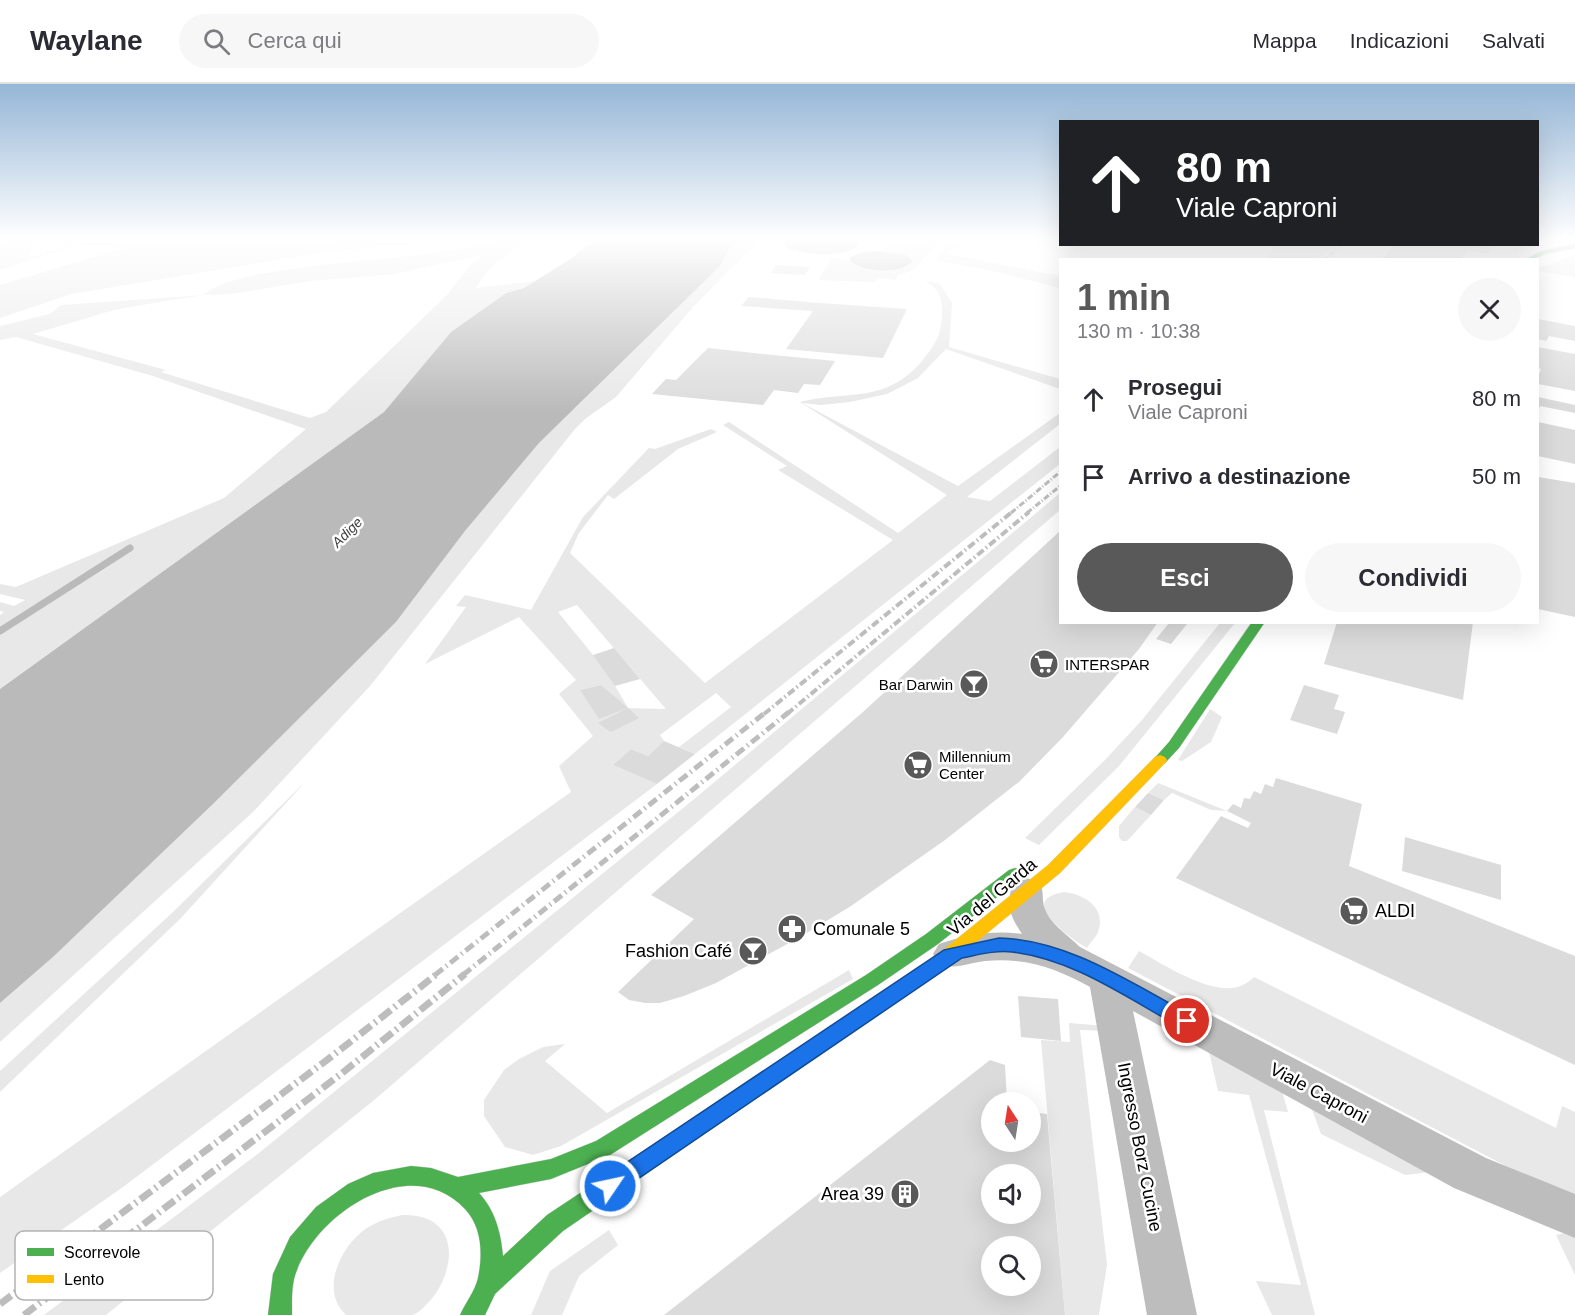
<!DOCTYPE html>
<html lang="it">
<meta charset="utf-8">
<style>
:root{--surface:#fff;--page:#f7f7f7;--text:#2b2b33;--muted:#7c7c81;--line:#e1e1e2;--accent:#595959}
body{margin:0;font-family:Helvetica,sans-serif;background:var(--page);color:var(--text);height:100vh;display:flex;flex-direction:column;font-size:22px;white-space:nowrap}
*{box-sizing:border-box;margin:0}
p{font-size:20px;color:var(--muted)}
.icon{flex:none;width:33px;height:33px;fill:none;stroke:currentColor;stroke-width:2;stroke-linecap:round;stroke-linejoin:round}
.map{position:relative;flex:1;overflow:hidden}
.side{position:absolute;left:1059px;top:174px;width:480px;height:366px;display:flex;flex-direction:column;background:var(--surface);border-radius:0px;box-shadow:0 6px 24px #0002}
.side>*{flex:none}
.hud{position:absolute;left:1059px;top:36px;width:480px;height:126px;border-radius:0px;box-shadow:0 6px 24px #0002;background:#202124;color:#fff;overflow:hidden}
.needle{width:39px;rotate:348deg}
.fabs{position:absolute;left:981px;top:1008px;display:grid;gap:12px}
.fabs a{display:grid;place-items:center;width:60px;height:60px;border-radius:50%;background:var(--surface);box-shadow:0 6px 24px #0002;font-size:30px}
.pin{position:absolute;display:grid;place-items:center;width:51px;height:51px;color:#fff;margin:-26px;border:3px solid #fff;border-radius:50%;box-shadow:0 2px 6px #0007}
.me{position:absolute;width:66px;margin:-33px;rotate:56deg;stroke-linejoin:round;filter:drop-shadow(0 0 4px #0008)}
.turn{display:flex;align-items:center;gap:21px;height:126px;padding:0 18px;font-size:27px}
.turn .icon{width:78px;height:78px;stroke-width:2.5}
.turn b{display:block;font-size:42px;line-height:51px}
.round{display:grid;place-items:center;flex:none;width:63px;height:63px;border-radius:32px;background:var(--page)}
.head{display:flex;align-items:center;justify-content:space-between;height:102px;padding:0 18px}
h1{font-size:36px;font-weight:700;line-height:45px;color:var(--accent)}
.primary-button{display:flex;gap:12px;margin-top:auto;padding:12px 18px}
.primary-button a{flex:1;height:69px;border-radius:36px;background:var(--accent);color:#fff;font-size:24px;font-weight:700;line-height:69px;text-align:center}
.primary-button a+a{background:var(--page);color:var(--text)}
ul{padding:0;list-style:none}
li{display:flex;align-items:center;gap:18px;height:78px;padding:0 18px}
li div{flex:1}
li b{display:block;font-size:22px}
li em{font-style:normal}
header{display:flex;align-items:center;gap:36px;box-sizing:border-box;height:84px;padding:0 30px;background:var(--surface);border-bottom:2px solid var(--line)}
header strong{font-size:28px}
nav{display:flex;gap:33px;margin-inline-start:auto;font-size:21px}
.search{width:420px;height:54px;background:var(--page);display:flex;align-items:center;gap:15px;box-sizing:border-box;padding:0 21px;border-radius:33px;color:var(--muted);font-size:22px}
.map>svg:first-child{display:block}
</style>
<header>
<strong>Waylane</strong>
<div class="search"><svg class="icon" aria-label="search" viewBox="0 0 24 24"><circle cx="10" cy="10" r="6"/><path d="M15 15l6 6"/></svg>Cerca qui</div>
<nav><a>Mappa</a><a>Indicazioni</a><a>Salvati</a></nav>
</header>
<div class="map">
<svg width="1575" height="1231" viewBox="0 0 1575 1231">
<rect width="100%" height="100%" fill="#fff"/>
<g fill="#e8e8e8" fill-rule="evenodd">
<path d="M 4,156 L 36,156 L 28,171 L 33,173 L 71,159 L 45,156 L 134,158 L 446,156 C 406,163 366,163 326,168 L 71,210 L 0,234 L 0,201 L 123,164 L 76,160 L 0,186 L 0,159 Z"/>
<path d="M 499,156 L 525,156 L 487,187 L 476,204 L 536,197 L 524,204 L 506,209 L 451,248 L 384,328 L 0,605 L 0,531 L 4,528 L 0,527 L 0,518 L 14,522 L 25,516 L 0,510 L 0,500 L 16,503 L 224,414 L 306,345 L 153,292 L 16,253 L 0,256 L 0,242 L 50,230 L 61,221 L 204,211 C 227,185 369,177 409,172 C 438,169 466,162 495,159 ZM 480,171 L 480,175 L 471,180 L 448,210 L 326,328 L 310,334 L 161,288 L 166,286 L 33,250 L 114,226 L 153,219 L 204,211 L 231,210 L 310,197 L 394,190 Z"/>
<path d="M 742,156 L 759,156 L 693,223 L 616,313 L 585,335 L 575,345 L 370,602 L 253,728 L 0,958 L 0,919 L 53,873 L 212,721 L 396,538 L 465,447 L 539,359 L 720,182 L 729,165 Z"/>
<path d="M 963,156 L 972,156 L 944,169 L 1060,192 L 1060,204 L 997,188 L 936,176 L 946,163 Z"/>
<path d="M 937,158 L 914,186 L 898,191 L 896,196 L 878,194 L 874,198 L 819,196 L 831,174 C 860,175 877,195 911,180 L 913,177 L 906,171 L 884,167 L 888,160 Z"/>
<path d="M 1279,161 L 1279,160 L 1336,161 L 1317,175 L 1265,175 Z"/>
<path d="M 1575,171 L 1575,193 L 1538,187 L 1538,184 Z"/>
<path d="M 925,197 L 939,199 L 952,219 L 949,263 L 1060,295 L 1060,305 L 946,265 L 918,294 L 887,310 L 850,318 L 821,321 L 802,319 L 958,402 L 1060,329 L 1060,340 L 967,413 L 990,417 L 1060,363 L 1060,380 L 695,670 L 679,663 L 731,623 L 716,609 L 660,651 L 664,657 L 648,672 L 631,665 L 613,681 L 657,700 L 123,1103 L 0,1189 L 0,1113 L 571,708 L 559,682 L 593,652 L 559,610 L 576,596 L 519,533 L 425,580 L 466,523 L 456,522 L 465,511 L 531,526 L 583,433 L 649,364 L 655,365 L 711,345 L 717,348 L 678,365 L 614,415 L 608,411 L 579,449 L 570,469 L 705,599 L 893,456 L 778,386 L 787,382 L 723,341 L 729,338 L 898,449 L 947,411 L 800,318 C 848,306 886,320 922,277 C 935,261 941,252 942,232 C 943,216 940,205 925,197 ZM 577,521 L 665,624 L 665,625 L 628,624 L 607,588 L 558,528 ZM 601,601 L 627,624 L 599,634 L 581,606 Z"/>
<path d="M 1060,409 L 1060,426 L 373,1017 L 106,1231 L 44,1231 L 259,1069 L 693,716 Z"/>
<path d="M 1220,539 L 1235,539 L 1119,682 L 1039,761 L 1025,754 L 1105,676 L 1142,636 Z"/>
<path d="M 1210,625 L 1222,633 L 1211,658 L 1182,677 L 1178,676 Z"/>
<path d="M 307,696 L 181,834 L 0,1008 L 0,987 L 172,829 Z"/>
<path d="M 1158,699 L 1227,727 L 1211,726 L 1172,709 L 1164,716 L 1148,709 Z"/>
<path d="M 1135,723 L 1151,731 L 1127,757 L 1122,757 L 1119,753 L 1119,742 Z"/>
<path d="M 1064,808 C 1084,810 1107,824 1098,848 C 1096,853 1090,859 1087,864 C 1070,854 1015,816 1064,808 Z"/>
<path d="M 1139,867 C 1163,880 1215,915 1243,901 C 1247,899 1251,896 1254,893 L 1556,1044 L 1562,1022 L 1575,1028 L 1575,1114 L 1544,1102 L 1128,884 Z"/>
<path d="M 849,886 L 853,895 L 561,1062 L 533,1071 L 505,1063 L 484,1032 L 484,1016 L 504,986 L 519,975 L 543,963 L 565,960 L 545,977 L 607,1029 Z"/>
<path d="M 1069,939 L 1105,942 L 1106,947 L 1080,946 L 1107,1181 L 1099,1231 L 1065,1231 L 1041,956 L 1070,958 Z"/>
<path d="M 1208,963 L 1281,1003 L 1288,1028 L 1264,1026 L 1315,1231 L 1272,1231 L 1256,1197 L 1301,1201 L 1249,1011 L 1218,1007 Z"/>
<path d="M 1310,1020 L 1439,1087 L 1405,1091 L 1321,1050 Z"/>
<path d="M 402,1131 C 413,1131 424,1132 433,1138 C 459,1155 449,1193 433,1213 C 428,1219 420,1229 412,1231 C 400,1231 361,1231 346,1231 C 319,1206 341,1161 367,1144 C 378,1137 389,1134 402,1131 Z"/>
<path d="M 609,1146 L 618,1161 L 579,1192 L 562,1231 L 531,1231 L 550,1187 Z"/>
<path d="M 1564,1149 L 1575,1153 L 1575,1191 L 1556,1151 Z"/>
</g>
<g fill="#bababa">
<path d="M 594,156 L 742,156 L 729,165 L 720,182 L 539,359 L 465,447 L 396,538 L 212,721 L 53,873 L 0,919 L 0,605 L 384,328 L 451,248 L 506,209 L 524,204 L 572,174 Z"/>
<path d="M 784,156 L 858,156 L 860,159 C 849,176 804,170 787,164 L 783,160 Z"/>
<path d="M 877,167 L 906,171 L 913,177 C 901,191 863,188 850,177 L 850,174 L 859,169 Z"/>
</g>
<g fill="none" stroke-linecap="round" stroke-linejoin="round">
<path stroke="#bababa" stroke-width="7" d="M 0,547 L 130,464"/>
</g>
<g fill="#dbdbdb" fill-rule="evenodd">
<path d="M 1396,160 L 1474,160 L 1493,163 L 1488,170 L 1467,167 L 1460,176 L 1381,176 Z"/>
<path d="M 776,181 L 810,183 L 805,191 L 771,189 Z"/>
<path d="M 749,213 L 820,219 L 907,225 L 883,274 L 786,265 L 813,227 L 741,222 Z"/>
<path d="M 1538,235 L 1575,242 L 1575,257 L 1549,252 L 1546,257 L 1538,255 Z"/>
<path d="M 1538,263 L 1575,270 L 1575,307 L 1538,300 L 1538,292 L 1541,285 L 1538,284 Z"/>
<path d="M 708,264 L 763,270 L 835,277 L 820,301 L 804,300 L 798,309 L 774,306 L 763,321 L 652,310 L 666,295 L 676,296 Z"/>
<path d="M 1538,313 L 1575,321 L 1575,329 L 1540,322 L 1538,327 Z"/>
<path d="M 1538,338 L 1575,346 L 1575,380 L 1538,372 Z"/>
<path d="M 1538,393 L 1575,399 L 1575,533 L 1538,525 Z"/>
<path d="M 1060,447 L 1060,538 L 1158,538 L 1139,565 L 1063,653 L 1020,697 L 945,756 L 851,822 L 800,853 L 716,899 L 684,912 L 660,919 L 645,919 L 629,916 L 618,908 L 694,835 L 651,811 L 863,628 Z"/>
<path d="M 1170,538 L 1187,540 L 1171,560 L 1156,555 Z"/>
<path d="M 1337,538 L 1473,538 L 1463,616 L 1324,580 Z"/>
<path d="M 614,564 L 640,595 L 615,602 L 593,571 Z"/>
<path d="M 601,601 L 628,624 L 599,635 L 580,606 Z"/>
<path d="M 1304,601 L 1339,611 L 1334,625 L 1345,628 L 1337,650 L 1290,636 Z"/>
<path d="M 628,624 L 639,634 L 611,648 L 598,639 Z"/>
<path d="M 664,657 L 695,670 L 657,700 L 613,681 L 631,665 L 648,672 Z"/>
<path d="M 1276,694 L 1362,720 L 1349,782 L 1575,872 L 1575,981 L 1176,794 L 1221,732 L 1248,744 L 1251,739 L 1227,727 L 1233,720 L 1241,724 L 1244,714 L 1250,715 L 1254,707 L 1261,710 L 1265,700 L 1273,703 Z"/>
<path d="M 1148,709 L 1164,716 L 1151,731 L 1135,723 Z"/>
<path d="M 1405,753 L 1501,781 L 1501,816 L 1402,787 Z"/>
<path d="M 1018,912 L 1058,915 L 1061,957 L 1021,953 Z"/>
<path d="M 990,976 L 1005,981 L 1007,1018 L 992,1018 L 992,1058 L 1030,1058 L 1030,1028 L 1047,1030 L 1065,1231 L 664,1231 ZM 992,1090 L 1030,1090 L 1030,1130 L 992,1130 ZM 992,1162 L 1030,1162 L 1030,1202 L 992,1202 Z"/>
</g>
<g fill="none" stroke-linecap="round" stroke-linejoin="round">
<g stroke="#dbdbdb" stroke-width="1">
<g id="fast">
<path d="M 1575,160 L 1575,164 L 1545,170 L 1533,176 L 1524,176 L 1541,167 Z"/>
<path d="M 1252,538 L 1265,538 L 1179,664 L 1165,679 L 1155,679 L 1153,676 L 1169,658 Z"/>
<path d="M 1015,784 L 1021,786 L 1023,790 L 1021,794 L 938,860 L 878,901 L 610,1071 L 551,1095 L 479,1109 C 495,1126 501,1149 503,1172 L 547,1131 L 927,879 L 933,877 L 939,879 L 942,884 L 939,889 L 563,1147 L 495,1210 L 485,1231 L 460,1231 C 466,1218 475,1207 478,1194 C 483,1170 482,1143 465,1125 C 412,1068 320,1126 297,1186 C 291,1200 292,1216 292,1231 L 268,1231 L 273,1190 L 290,1153 L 316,1123 L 348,1100 L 373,1089 L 411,1082 L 431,1084 L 458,1093 L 551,1075 L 596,1057 L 866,891 L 926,850 L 1009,786 Z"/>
</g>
</g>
<g stroke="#dbdbdb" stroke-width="1">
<path id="slow" d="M 1160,671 L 1165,673 L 1167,676 L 1165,679 L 1060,789 L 939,889 L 933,891 L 927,889 L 924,884 L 927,879 L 1048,781 L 1155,673 Z"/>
</g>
<path fill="#bdbdbd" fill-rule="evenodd" d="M 1027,794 L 1039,798 C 1045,808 1041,815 1045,825 C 1050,840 1069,852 1080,863 L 1486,1074 L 1575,1110 L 1575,1154 L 1454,1104 L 1133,927 L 1197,1231 L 1147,1231 L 1090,903 C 1056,884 1025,873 985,877 C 967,879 957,886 939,880 L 933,870 L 939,860 C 966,851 993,846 1022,850 C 1010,832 1004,817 1015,798 Z"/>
<use href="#fast" fill="#4caf50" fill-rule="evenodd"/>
<use href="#slow" fill="#ffc107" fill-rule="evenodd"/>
<path stroke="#bdbdbd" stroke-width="2" stroke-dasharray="4.5 1.5 1 1.5" stroke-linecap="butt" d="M 1324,176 L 1343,160"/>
<g stroke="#bdbdbd" stroke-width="3" stroke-dasharray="6 2 1 2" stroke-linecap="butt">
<path d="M 1011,429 L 1060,388"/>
<path d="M 1027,429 L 1060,402"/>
</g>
<g stroke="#bdbdbd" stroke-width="4" stroke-dasharray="8 3 1.5 3" stroke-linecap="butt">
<path d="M 764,630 L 1012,428"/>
<path d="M 787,630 L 1029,428"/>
</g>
<g stroke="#bdbdbd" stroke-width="5" stroke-dasharray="10 4 1.5 4" stroke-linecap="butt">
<path d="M 435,891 L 766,628"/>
<path d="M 463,891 L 789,628"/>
</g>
<g stroke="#bdbdbd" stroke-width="7" stroke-dasharray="14 4.5 2 4.5" stroke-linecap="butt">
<path d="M 0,1220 L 327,976 L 437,890"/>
<path d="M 24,1231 L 341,990 L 465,890"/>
</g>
</g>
<linearGradient id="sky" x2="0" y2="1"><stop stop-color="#95b6d6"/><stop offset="0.47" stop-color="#fff"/><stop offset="1" stop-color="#fff" stop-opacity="0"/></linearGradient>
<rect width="1575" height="329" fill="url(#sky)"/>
<path fill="#1a73e8" stroke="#114b97" stroke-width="1.5" d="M 999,854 C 1070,856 1132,900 1193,932 L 1196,937 L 1193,943 L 1187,945 L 1180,943 C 1127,914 1073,875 1012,868 C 995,866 978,871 962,874 L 617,1109 L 610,1112 L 602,1109 L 599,1102 L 602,1095 L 944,866 Z"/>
<defs>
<g id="supermarket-disc" transform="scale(1.5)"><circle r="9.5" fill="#595959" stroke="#fff"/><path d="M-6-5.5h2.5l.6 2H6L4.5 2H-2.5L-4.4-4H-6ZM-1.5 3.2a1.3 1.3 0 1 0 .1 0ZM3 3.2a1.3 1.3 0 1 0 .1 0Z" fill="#fff"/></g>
<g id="bar-disc" transform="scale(1.5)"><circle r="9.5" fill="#595959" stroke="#fff"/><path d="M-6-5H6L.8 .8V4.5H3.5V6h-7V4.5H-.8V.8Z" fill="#fff"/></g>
<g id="pharmacy-disc" transform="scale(1.5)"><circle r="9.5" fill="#595959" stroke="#fff"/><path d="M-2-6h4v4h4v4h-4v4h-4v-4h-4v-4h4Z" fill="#fff"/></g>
<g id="building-disc" transform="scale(1.5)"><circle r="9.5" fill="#595959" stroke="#fff"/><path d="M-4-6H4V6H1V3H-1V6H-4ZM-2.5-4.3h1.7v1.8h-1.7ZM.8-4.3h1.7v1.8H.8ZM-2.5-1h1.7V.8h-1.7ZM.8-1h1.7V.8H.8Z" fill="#fff"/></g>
</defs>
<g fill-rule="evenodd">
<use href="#supermarket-disc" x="1044" y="580"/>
<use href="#bar-disc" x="974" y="600"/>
<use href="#supermarket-disc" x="918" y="681"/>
<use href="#supermarket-disc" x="1354" y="827"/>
<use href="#pharmacy-disc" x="792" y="845"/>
<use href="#bar-disc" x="753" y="867"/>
<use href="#building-disc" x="905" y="1110"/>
</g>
<g text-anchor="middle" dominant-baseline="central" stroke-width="5" stroke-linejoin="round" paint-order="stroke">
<g font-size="14" font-style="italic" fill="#3d3d3d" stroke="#fff">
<text transform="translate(347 448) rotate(-45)">Adige</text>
</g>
<g font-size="15" fill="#000" stroke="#fff" text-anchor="start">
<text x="1065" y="580">INTERSPAR</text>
<text x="953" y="600" text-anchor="end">Bar Darwin</text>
<text x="939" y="672">Millennium<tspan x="939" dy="17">Center</tspan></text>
</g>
<g font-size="18" fill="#000" stroke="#fff">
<text transform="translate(992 813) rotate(-40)">Via del Garda</text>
<text transform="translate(1319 1009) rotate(28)">Viale Caproni</text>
<text transform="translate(1140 1063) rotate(79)">Ingresso Borz Cucine</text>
</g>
<g font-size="18" fill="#000" stroke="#fff" text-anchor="start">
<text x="1375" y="827">ALDI</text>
<text x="813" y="845">Comunale 5</text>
<text x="732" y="867" text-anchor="end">Fashion Café</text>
<text x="884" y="1110" text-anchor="end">Area 39</text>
</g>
</g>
<rect x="15" y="1147" width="198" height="69" rx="9" fill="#fff" stroke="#b2b2b2" stroke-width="1.5"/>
<rect x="27" y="1164" width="27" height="8" fill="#4caf50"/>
<rect x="27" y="1191" width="27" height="8" fill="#ffc107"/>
<g font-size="16" fill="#000">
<text x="64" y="1174">Scorrevole</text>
<text x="64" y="1201">Lento</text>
</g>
</svg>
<div class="fabs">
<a><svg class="needle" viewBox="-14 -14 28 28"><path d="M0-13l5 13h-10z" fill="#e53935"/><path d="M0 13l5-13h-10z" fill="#7c7c81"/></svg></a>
<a><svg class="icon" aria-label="sound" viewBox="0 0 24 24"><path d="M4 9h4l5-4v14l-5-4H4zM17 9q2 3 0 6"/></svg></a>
<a><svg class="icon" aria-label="search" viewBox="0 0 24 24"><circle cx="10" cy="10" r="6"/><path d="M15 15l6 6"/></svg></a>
</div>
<div class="pin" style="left:1187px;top:937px;background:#d93025"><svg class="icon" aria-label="arrive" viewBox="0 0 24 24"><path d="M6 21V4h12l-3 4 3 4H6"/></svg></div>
<svg class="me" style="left:610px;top:1102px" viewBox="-20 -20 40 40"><circle r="17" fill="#1a73e8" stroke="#fff" stroke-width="3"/><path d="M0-11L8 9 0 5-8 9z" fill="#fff"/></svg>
<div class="hud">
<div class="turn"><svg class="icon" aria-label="ahead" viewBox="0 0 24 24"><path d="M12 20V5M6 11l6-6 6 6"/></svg><div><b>80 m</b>Viale Caproni</div></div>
</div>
<section class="side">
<div class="head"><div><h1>1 min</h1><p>130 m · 10:38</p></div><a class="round"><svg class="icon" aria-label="close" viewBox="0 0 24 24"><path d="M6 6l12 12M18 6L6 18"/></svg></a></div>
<ul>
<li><svg class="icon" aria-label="ahead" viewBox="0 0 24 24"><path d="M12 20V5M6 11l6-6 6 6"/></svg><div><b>Prosegui</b><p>Viale Caproni</p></div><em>80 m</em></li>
<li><svg class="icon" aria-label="arrive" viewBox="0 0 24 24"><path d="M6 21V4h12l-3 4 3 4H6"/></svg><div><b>Arrivo a destinazione</b></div><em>50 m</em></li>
</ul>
<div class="primary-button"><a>Esci</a><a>Condividi</a></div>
</section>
</div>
